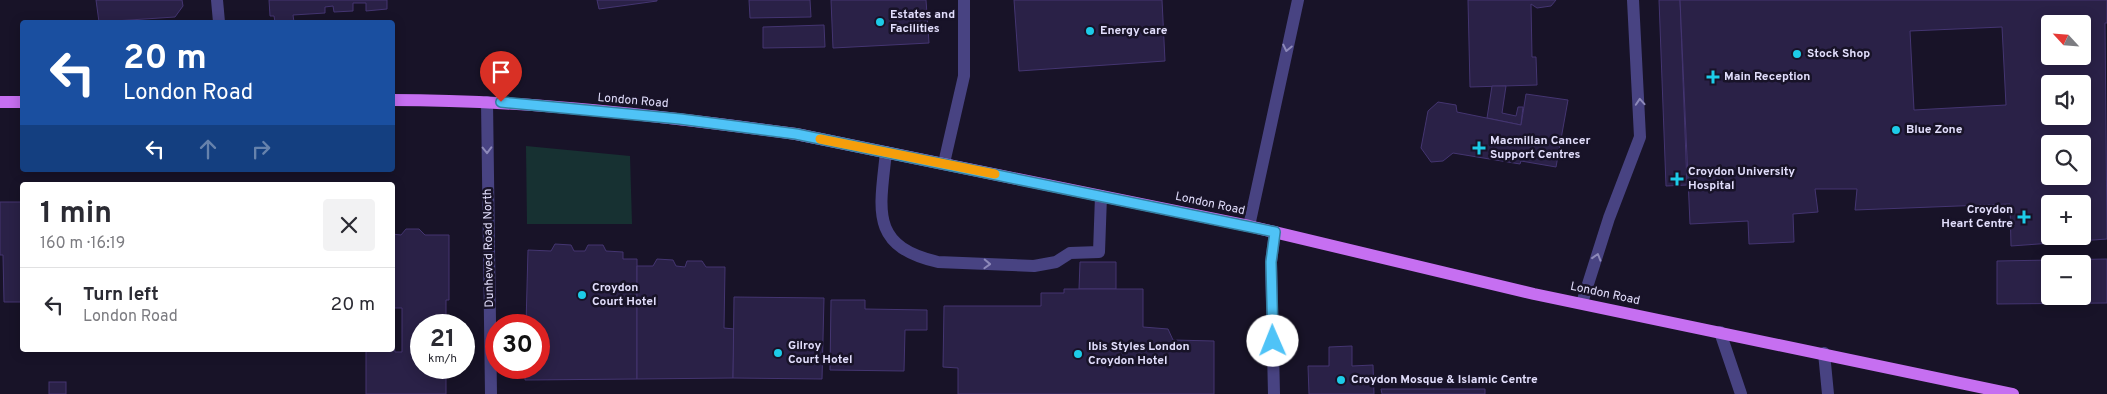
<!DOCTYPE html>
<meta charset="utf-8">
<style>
:root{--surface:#fff;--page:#f2f2f3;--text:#2b2b33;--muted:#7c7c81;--line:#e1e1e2}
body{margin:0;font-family:Overpass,sans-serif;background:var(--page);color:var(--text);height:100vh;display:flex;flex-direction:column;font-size:19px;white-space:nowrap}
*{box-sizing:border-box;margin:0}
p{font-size:16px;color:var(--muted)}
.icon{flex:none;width:28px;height:28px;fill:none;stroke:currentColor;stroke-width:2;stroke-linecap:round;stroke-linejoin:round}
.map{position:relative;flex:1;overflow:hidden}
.panel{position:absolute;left:20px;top:182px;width:375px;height:170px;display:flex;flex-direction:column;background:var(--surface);border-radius:5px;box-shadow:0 2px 12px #0003}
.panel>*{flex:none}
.hud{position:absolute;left:20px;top:20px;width:375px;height:152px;border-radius:5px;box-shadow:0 2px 12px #0003;background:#1a4fa0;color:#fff;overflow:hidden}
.needle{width:32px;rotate:296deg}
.tools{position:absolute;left:2041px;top:15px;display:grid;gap:10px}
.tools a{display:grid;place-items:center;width:50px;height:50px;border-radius:5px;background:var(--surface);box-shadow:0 2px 12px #0003;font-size:25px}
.speed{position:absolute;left:410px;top:314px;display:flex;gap:10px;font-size:25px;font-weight:700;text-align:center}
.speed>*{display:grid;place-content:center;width:65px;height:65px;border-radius:50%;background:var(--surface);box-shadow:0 2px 12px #0003;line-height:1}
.speed small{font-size:12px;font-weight:400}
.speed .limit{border:8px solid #d22;background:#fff;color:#111}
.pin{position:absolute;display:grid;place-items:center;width:42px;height:42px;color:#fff;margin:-51px -21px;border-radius:50% 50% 50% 0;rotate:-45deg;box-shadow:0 0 5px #0007}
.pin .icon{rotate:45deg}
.me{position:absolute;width:55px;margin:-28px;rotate:359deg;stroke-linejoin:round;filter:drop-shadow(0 0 4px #0008)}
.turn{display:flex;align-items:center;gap:18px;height:105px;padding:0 20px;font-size:22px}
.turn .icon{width:65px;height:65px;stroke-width:2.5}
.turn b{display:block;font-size:35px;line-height:42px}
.lanes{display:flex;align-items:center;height:48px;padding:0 20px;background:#0003;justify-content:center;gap:25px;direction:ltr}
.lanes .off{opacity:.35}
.round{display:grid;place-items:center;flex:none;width:52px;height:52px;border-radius:5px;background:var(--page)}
.overview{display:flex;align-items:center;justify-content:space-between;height:85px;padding:0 20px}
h1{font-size:30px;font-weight:700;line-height:38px}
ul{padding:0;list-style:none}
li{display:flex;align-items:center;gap:15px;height:75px;padding:0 20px;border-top:1px solid var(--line)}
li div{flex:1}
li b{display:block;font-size:19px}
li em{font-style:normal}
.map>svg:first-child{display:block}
</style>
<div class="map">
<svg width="2107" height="394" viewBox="0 0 2107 394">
<rect width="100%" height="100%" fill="#181328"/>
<path fill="#173132" d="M 526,146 L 630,156 L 632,224 L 527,224 Z"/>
<g fill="#2a2147" stroke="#443571" fill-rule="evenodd">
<path d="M 96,0 L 182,0 L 183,6 L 175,17 L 99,22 Z"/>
<path d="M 269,0 L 387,0 L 387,9 L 366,11 L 366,3 L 353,3 L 353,11 L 334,12 L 333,6 L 325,7 L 325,13 L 293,15 L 294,22 L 275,22 L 274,16 L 270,16 Z"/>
<path d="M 597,0 L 657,0 L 657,1 L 599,9 Z"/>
<path d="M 749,0 L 810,0 L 811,17 L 750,18 Z"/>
<path d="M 831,0 L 926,0 L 929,43 L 833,48 Z"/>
<path d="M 1014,0 L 1162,0 L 1165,61 L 1019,71 Z"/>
<path d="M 1468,0 L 1556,0 L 1551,6 L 1537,8 L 1531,4 L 1532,57 L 1536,57 L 1537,85 L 1470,87 Z"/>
<path d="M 1659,0 L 1680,0 L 1687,185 L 1666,186 Z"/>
<path d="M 1680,0 L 2107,0 L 2107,23 L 2105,23 L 2107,239 L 2011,246 L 2010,204 L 1855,210 L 1857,189 L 1815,189 L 1818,212 L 1793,214 L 1794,242 L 1749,244 L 1748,221 L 1690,224 ZM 2050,24 L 2082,24 L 2082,56 L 2050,56 ZM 2002,27 L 2006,105 L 1914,110 L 1910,31 ZM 2050,84 L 2082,84 L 2082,116 L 2050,116 ZM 2050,144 L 2082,144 L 2082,176 L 2050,176 ZM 2050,204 L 2082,204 L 2082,236 L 2050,236 Z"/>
<path d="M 824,25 L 825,47 L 763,48 L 763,27 Z"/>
<path d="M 1492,86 L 1506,86 L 1502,113 L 1516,116 L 1518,107 L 1523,107 L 1521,125 L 1487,118 Z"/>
<path d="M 1526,94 L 1568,100 L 1556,167 L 1521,161 L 1520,164 L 1453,153 L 1443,161 L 1431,162 L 1421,148 L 1428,111 L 1438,102 L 1456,105 L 1457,112 L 1521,125 Z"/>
<path d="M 0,202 L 22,202 L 22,302 L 4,302 L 3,255 L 0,255 Z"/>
<path d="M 406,229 L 419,229 L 425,235 L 449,235 L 449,300 L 446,300 L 446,325 L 421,325 L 421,368 L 446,368 L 446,394 L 366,394 L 366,350 L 392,350 L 392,346 L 394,346 L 395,352 L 402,352 L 402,308 L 392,308 L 392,234 L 401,235 Z"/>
<path d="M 555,244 L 571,245 L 574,251 L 585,251 L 588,245 L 603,245 L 606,251 L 623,252 L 623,259 L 637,259 L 637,379 L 525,380 L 525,368 L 539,368 L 539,325 L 526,325 L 528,250 L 551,251 Z"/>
<path d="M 657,259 L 673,260 L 676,266 L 685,267 L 687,261 L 702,261 L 706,267 L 725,267 L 724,328 L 734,329 L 733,378 L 637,379 L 637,266 L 653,266 Z"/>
<path d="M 2107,259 L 2107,303 L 1997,304 L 1997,261 ZM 2050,264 L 2082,264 L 2082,296 L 2050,296 Z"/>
<path d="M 1080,262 L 1116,262 L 1116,289 L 1079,289 Z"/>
<path d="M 1064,289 L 1143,289 L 1143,327 L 1168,329 L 1173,340 L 1214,341 L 1214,394 L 958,394 L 958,368 L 943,367 L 944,306 L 1041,306 L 1041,293 L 1064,293 Z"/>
<path d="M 734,297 L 824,298 L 822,379 L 733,378 Z"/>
<path d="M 831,300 L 865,300 L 865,309 L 927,310 L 927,330 L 905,330 L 904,371 L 830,370 Z"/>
<path d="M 1352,346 L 1352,366 L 1373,365 L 1374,394 L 1309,394 L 1308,366 L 1329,366 L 1329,347 Z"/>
<rect x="49" y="382" width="17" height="12"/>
<path d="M 1381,389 L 1485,389 L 1485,394 L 1382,394 Z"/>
</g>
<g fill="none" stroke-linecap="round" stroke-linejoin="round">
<g stroke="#484382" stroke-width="12">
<path d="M 886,152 C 880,210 869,246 938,262 L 1034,266 L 1056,262 L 1070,253 L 1099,252 L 1101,196"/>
<path d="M 944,163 L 964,76 L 964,0"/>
<path d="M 1249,226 L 1298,0"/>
<path d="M 1582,303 L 1609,218 L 1640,137 L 1633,0"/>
<path d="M 1720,332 L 1741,394"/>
<path d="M 1824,353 L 1828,394"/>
</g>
<g stroke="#484382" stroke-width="12">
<path d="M 217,0 L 219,22"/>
<path d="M 487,102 L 491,394"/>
<path d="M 1274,394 L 1271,262 L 1275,232"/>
</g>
<g stroke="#c66ff1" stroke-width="12">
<path d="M 392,100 C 528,100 662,116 796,134 L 1249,226 L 1534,294 L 2013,394"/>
<path d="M 0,102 L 22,102"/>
</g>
</g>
<defs><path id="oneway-chevron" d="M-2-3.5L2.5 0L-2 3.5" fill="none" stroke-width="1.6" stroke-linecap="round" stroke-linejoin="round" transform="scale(1.25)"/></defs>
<g stroke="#8d89b9">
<use href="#oneway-chevron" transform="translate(1287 48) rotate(102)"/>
<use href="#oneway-chevron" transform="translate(1640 102) rotate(-94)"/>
<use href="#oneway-chevron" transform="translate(487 150) rotate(89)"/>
<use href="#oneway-chevron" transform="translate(1597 257) rotate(-73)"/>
<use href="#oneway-chevron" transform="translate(987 264) rotate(2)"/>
</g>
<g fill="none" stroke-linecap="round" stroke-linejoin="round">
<g stroke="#337fa1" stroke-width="12">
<path id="route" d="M 501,102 L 680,119 L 796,134 L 1275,232 L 1271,262 L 1273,341"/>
</g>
<use href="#route" stroke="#4fc3f7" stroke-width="9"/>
<path stroke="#f59e0b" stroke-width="9" d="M 820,139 L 995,174"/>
</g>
<g fill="#1dcce8" stroke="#181328" stroke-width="2">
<circle cx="880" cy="22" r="5"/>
<circle cx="1090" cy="31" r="5"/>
<circle cx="1797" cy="54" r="5"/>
<path d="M1710.5 69.5h5v5h5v5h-5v5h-5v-5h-5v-5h5z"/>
<circle cx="1896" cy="130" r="5"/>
<path d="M1476.5 140.5h5v5h5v5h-5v5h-5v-5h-5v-5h5z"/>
<path d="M1674.5 171.5h5v5h5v5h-5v5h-5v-5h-5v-5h5z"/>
<path d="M2021.5 209.5h5v5h5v5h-5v5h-5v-5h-5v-5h5z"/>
<circle cx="582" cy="295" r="5"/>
<circle cx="778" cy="353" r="5"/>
<circle cx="1078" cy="354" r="5"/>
<circle cx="1341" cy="380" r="5"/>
</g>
<g text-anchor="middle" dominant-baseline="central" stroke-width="5" stroke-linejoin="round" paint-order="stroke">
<g font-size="12" font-weight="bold" fill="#e2defc" stroke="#181328" text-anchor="start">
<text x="890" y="15">Estates and<tspan x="890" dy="14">Facilities</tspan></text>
<text x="1100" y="31">Energy care</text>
<text x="1807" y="54">Stock Shop</text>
<text x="1724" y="77">Main Reception</text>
<text x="1906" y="130">Blue Zone</text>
<text x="1490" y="141">Macmillan Cancer<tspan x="1490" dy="14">Support Centres</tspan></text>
<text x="1688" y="172">Croydon University<tspan x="1688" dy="14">Hospital</tspan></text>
<text x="2013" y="210" text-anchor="end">Croydon<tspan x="2013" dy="14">Heart Centre</tspan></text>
<text x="592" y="288">Croydon<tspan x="592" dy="14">Court Hotel</tspan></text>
<text x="788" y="346">Gilroy<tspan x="788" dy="14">Court Hotel</tspan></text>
<text x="1088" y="347">Ibis Styles London<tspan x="1088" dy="14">Croydon Hotel</tspan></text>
<text x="1351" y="380">Croydon Mosque &amp; Islamic Centre</text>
</g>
<g font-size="12" fill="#e2defc" stroke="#181328">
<text transform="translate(633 101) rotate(5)">London Road</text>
<text transform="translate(1210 204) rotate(12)">London Road</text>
<text transform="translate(489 248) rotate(-91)">Dunheved Road North</text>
<text transform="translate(1605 294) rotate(12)">London Road</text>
</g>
</g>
</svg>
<div class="tools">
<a><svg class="needle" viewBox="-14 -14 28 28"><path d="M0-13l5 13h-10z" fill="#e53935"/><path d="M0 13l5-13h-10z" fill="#7c7c81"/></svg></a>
<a><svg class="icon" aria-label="sound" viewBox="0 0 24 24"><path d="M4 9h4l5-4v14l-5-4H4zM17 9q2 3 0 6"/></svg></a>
<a><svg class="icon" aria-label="search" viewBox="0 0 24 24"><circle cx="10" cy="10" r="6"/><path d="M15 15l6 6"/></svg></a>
<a>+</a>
<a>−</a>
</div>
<div class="speed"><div>21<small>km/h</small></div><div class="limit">30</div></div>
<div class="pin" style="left:501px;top:102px;background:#d93025"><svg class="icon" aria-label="arrive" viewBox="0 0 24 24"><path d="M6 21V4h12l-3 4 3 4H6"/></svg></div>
<svg class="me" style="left:1273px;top:341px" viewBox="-20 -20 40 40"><circle r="19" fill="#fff"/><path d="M0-13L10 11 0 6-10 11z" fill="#4fc3f7"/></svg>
<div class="hud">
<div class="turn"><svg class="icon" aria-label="left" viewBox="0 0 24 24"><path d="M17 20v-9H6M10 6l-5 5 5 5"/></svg><div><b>20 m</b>London Road</div></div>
<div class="lanes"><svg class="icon" aria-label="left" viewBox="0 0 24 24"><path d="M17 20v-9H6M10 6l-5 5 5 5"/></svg><svg class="icon off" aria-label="ahead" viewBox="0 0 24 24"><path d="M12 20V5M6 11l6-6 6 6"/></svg><svg class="icon off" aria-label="right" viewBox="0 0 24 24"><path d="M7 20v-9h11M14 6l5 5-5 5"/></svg></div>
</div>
<section class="panel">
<div class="overview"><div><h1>1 min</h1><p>160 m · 16:19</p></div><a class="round"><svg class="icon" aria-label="close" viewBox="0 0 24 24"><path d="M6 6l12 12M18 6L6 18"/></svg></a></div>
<ul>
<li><svg class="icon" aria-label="left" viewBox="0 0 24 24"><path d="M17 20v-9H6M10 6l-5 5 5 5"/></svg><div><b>Turn left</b><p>London Road</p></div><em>20 m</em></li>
</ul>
</section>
</div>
